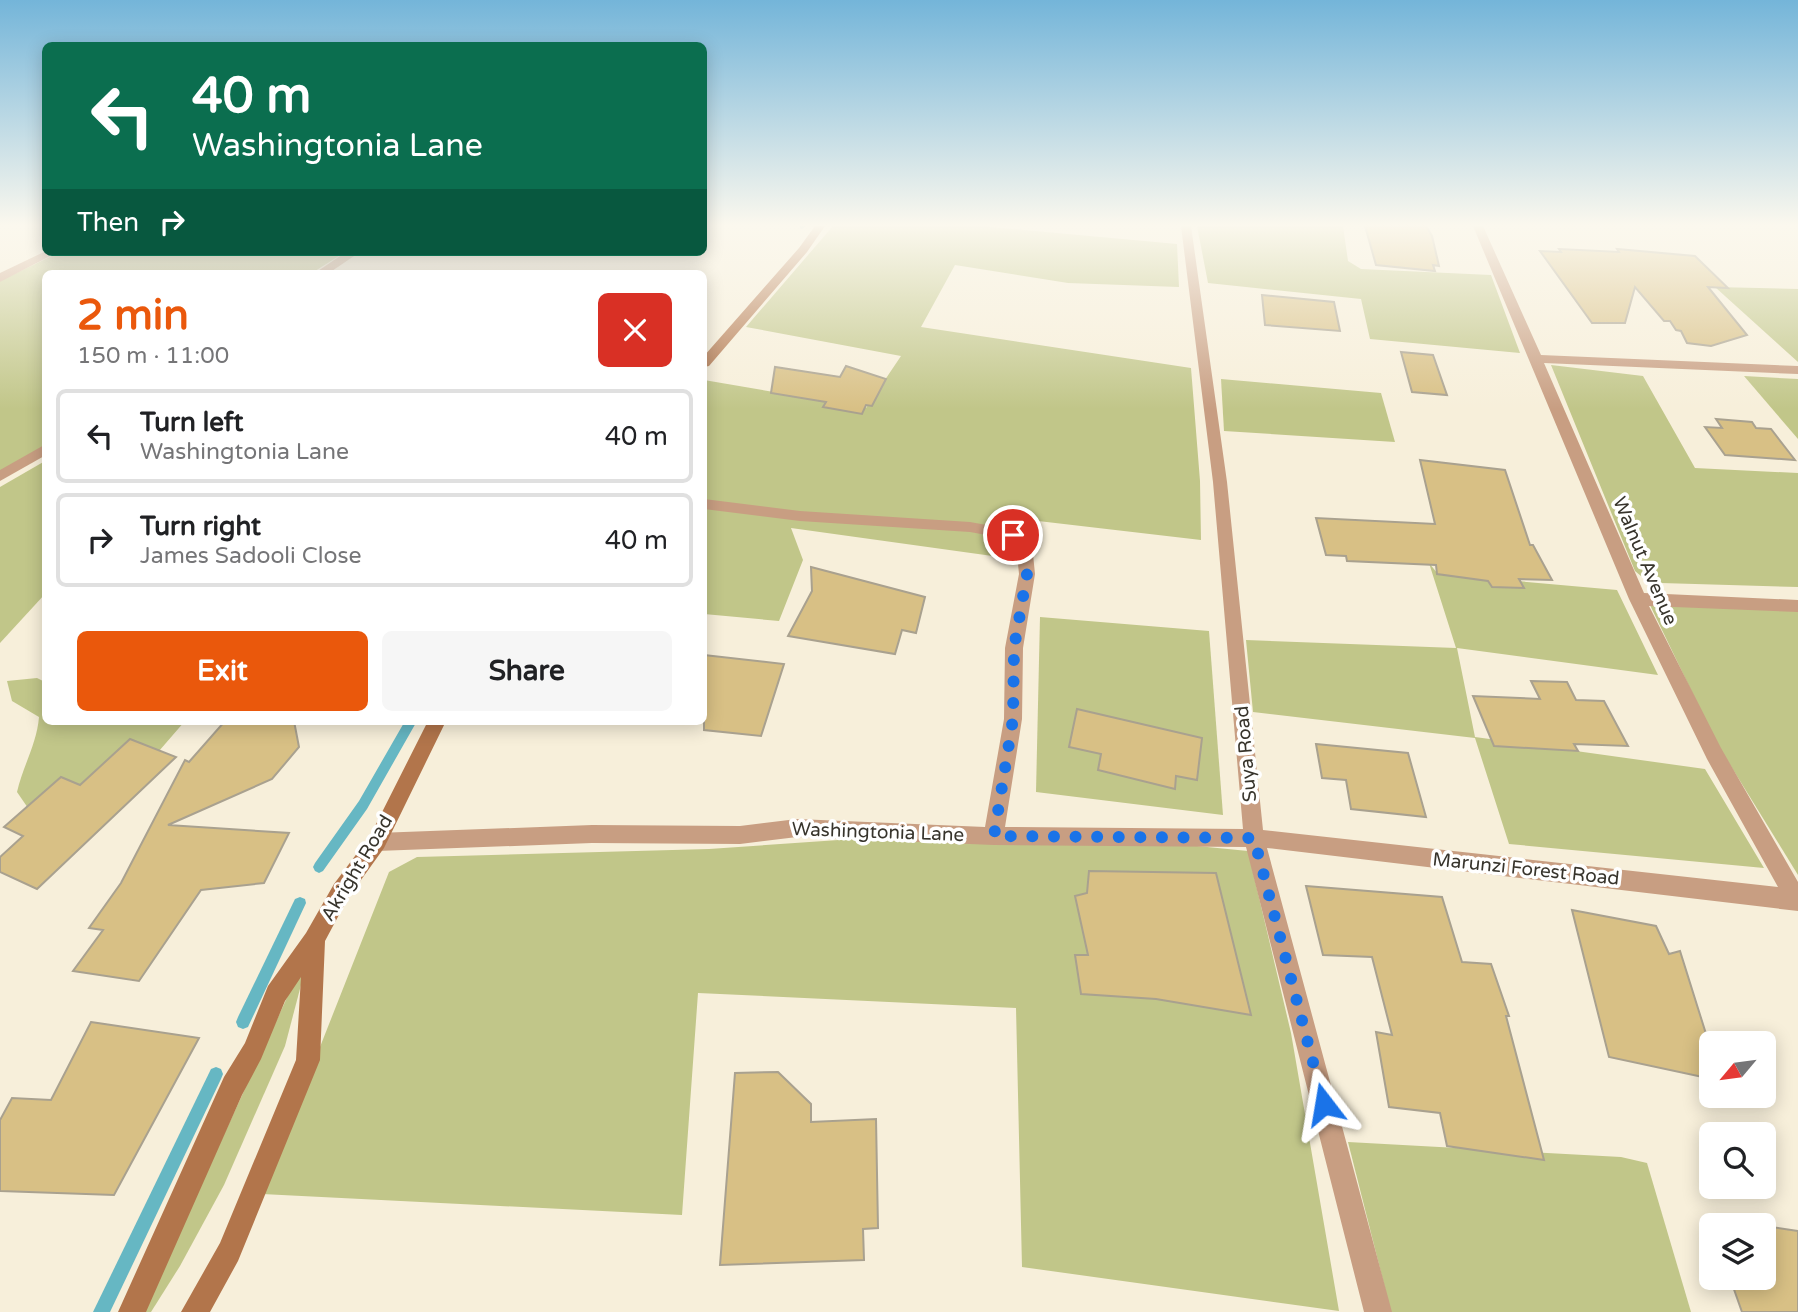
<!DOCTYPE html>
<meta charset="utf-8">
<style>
:root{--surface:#fff;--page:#f6f6f6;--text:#202124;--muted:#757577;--line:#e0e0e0;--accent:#ea580c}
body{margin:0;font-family:"Varela Round",sans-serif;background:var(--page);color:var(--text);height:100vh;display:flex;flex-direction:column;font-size:26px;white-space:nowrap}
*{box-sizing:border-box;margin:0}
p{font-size:23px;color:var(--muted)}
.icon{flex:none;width:38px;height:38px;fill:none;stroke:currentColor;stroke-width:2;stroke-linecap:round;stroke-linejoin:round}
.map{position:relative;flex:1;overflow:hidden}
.sheet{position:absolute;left:42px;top:270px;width:665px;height:455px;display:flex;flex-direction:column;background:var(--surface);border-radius:10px;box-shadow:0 4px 18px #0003}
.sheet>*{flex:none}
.guide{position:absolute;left:42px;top:42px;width:665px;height:214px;border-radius:10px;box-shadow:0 4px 18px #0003;background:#0b6e4f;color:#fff;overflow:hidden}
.needle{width:46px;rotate:241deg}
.fabs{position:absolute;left:1699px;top:1031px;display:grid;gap:14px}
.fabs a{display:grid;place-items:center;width:77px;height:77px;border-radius:10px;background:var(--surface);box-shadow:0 4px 18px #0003;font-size:35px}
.pin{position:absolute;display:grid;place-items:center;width:60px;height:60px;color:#fff;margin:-30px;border:4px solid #fff;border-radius:50%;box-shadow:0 2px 7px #0007}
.me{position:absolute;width:77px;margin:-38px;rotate:346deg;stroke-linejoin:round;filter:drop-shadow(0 0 5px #0008)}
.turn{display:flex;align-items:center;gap:24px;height:147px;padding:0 35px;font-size:32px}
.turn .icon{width:91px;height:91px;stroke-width:2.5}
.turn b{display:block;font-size:49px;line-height:60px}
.then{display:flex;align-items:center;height:66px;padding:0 35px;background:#0003;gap:14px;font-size:26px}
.round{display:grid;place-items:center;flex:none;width:74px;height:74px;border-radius:10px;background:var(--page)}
.overview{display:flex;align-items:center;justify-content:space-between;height:119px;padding:0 35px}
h1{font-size:42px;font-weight:800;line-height:52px;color:var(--accent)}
.cta{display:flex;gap:14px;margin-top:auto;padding:14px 35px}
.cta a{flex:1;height:80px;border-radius:10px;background:var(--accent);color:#fff;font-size:28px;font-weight:800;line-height:80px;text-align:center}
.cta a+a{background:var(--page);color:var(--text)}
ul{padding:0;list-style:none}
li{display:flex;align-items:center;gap:21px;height:94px;margin:0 14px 10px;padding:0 21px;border:4px solid var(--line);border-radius:10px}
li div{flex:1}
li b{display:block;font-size:26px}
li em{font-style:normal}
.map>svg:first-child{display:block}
</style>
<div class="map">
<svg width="1798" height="1312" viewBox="0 0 1798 1312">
<rect width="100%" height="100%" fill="#f7efda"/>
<g fill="#c1c689">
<path d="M 833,226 L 979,226 L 1177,244 L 1179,287 L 1068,283 L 955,265 L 921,327 L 1191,368 L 1200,481 L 1201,540 L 1021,519 L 1014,559 L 791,528 L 803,560 L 779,621 L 704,614 L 704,380 L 866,408 L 901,356 L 746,327 Z"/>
<path d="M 1197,226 L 1343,226 L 1348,261 L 1361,269 L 1491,275 L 1520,353 L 1370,339 L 1361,299 L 1208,283 Z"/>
<path d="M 60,252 L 345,252 L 312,273 L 46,273 L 45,450 L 0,477 L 0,281 Z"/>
<path d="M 1715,287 L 1798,289 L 1798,362 Z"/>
<path d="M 1551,365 L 1643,376 L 1695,468 L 1798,473 L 1798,587 L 1661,583 L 1647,581 L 1635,571 Z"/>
<path d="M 1744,376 L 1798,379 L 1798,439 Z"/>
<path d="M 1221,379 L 1381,393 L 1395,442 L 1224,431 Z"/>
<path d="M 45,461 L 45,594 L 0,643 L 0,487 Z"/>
<path d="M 1429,563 L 1438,574 L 1617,590 L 1658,675 L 1457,648 L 1475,737 L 1705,769 L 1764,868 L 1509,844 L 1475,738 L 1253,712 L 1246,640 L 1456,648 Z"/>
<path d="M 1649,603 L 1798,610 L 1798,875 L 1716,742 Z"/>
<path d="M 1040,617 L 1209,631 L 1223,815 L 1036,792 Z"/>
<path d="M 37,678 L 45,682 L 46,721 L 185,721 L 127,788 L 28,808 L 17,792 C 23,766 37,743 39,717 L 12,701 L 7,681 Z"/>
<path d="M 1014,828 L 1248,851 L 1291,1033 L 1339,1311 L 1022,1267 L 1016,1008 L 698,993 L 682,1215 L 262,1194 L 389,872 L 417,857 L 709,849 Z"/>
<path d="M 306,966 L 285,1046 L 224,1185 L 180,1266 L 151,1312 L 142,1312 L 297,976 Z"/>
<path d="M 1348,1142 L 1621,1157 L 1647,1163 L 1691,1312 L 1391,1312 Z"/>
</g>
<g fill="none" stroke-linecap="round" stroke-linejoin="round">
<g fill="#66b7c3" fill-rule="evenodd">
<path d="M 800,226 L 806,226 L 802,229 L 800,228 Z"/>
<path d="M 405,721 L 417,721 L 367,809 L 323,871 L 319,873 L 315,871 L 313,867 L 315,863 L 359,801 Z"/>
<path d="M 300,897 L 305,899 L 306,903 L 248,1027 L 243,1029 L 238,1027 L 236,1022 L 238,1017 L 295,899 Z"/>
<path d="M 216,1067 L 221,1069 L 223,1074 L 221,1079 L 110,1312 L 93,1312 L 211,1069 Z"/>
</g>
</g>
<g fill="#d8c085" stroke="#a9a18f" stroke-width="2">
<path d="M 1365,226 L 1426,226 L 1432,236 L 1439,266 L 1433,265 L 1435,271 L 1376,265 Z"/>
<path d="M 1559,249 L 1619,252 L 1617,249 L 1695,256 L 1728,288 L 1708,287 L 1747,335 L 1711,346 L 1687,343 L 1681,331 L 1676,330 L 1670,321 L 1664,321 L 1635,287 L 1625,323 L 1592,323 L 1540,251 L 1561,252 Z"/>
<path d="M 1262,295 L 1334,302 L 1340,331 L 1265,325 Z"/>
<path d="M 1401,352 L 1433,355 L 1447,395 L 1412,392 Z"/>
<path d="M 846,366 L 886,379 L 872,406 L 866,405 L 862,414 L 823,407 L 826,402 L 771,393 L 775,367 L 840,377 Z"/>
<path d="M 1716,419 L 1752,422 L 1756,428 L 1771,429 L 1795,460 L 1725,455 L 1705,427 L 1722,428 Z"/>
<path d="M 1420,460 L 1505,470 L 1530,545 L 1533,545 L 1552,580 L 1519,579 L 1524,588 L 1492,587 L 1488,581 L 1437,574 L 1436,565 L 1347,561 L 1346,556 L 1326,555 L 1316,518 L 1435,524 Z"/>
<path d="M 811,567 L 925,597 L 916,633 L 902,630 L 895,654 L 788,636 L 812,591 Z"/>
<path d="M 704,655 L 784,664 L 761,736 L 704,730 Z"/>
<path d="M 1531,681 L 1567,682 L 1576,700 L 1604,701 L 1628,746 L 1574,744 L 1578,751 L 1494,746 L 1473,696 L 1540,699 Z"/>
<path d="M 1077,709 L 1202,738 L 1197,780 L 1176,776 L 1175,789 L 1098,770 L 1101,754 L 1069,747 Z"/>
<path d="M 225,721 L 294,721 L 299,747 L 272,779 L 168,825 L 289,833 L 264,883 L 201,890 L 139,981 L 73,971 L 103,930 L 89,928 L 121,883 L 185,760 L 189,762 Z"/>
<path d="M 130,739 L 176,757 L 37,889 L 0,872 L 0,857 L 23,836 L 4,827 L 61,777 L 80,785 Z"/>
<path d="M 1316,744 L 1408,753 L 1426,817 L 1351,809 L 1346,780 L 1322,778 Z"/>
<path d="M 1089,871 L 1216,873 L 1251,1015 L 1156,999 L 1081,994 L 1075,955 L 1088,955 L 1075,896 L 1087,893 Z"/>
<path d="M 1306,886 L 1442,897 L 1462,962 L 1491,964 L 1509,1016 L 1506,1016 L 1544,1160 L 1447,1146 L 1440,1113 L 1389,1107 L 1376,1032 L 1392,1035 L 1372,957 L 1323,955 Z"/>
<path d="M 1572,910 L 1656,926 L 1669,954 L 1680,951 L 1712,1053 L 1712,1079 L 1609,1057 Z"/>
<path d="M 91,1022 L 199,1038 L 114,1195 L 0,1191 L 0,1120 L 12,1098 L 51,1100 Z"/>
<path d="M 778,1072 L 811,1104 L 811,1122 L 876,1119 L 878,1228 L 863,1229 L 864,1260 L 720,1265 L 735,1073 Z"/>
<path d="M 1764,1226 L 1798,1231 L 1798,1312 L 1742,1312 L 1730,1278 L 1764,1278 Z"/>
</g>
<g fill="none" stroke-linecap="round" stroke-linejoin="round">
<g fill="#c89e82" fill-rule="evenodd">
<path d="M 1181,226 L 1191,226 L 1227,482 L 1263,830 L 1778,887 L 1707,759 L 1629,599 L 1473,226 L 1483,226 L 1541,355 L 1798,366 L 1798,374 L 1544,363 L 1644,593 L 1798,600 L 1798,612 L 1649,606 L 1721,748 L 1798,882 L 1798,911 L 1267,848 L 1392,1312 L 1364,1312 L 1246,847 L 994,845 L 797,837 L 740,844 L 592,843 L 377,851 L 370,848 L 367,842 L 370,836 L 377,833 L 592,825 L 740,826 L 797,819 L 985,827 L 1004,719 L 1005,648 L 1019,574 L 1017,554 L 1008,539 L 970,532 L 800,521 L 704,509 L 704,499 L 800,511 L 970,522 L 1019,531 L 1033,554 L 1035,574 L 1023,648 L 1022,719 L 1005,827 L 1243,829 L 1213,482 Z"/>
<path d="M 46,251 L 58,252 L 0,282 L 0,273 Z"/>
<path d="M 346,252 L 360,252 L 329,273 L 315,273 Z"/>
<path d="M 46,444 L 46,455 L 0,481 L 0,470 Z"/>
</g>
<g fill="#b2754b" fill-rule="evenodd">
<path d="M 815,226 L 825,226 L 807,252 L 709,366 L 704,367 L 704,356 L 799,248 Z"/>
<path d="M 428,721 L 446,721 L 384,848 L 348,898 L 325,941 L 320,1060 L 238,1261 L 210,1312 L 181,1312 L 220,1243 L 296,1060 L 301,977 L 285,1001 L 261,1059 L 242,1095 L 146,1312 L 118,1312 L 224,1077 L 245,1043 L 268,986 L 306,933 L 334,884 L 370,836 Z"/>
</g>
</g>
<linearGradient id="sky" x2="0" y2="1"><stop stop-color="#74b5d9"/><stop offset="0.55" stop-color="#fbf8ee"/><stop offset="1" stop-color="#fbf8ee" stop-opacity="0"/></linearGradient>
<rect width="1798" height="409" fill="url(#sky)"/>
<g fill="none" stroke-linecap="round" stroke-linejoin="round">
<path stroke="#1a73e8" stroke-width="12" stroke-dasharray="0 21.6" d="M 1013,535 L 1025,554 L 1027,574 L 1014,648 L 1013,719 L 994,836 L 1254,838 L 1324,1104"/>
</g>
<g text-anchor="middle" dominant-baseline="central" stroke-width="7" stroke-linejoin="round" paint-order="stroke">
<g font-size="19" fill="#37342c" stroke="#fff">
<text transform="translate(1645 561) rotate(67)">Walnut Avenue</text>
<text transform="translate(1246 754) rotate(-95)">Suya Road</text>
<text transform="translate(878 832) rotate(2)">Washingtonia Lane</text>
<text transform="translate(357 868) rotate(-59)">Akright Road</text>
<text transform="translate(1526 869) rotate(6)">Marunzi Forest Road</text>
</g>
</g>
</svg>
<div class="fabs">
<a><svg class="needle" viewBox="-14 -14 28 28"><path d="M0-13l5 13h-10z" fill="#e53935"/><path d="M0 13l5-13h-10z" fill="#757577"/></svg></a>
<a><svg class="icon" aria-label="search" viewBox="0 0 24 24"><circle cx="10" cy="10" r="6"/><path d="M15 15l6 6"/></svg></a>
<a><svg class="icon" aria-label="layers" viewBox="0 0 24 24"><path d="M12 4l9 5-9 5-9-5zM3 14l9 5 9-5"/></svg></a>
</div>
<div class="pin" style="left:1013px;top:535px;background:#d93025"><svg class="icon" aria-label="arrive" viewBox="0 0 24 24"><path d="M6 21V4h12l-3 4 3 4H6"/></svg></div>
<svg class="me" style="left:1324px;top:1104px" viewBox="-20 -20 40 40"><path d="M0-17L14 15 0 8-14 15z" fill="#1a73e8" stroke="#fff" stroke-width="4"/></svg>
<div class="guide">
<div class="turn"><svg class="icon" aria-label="left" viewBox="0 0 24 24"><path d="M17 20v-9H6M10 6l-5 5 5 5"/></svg><div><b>40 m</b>Washingtonia Lane</div></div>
<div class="then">Then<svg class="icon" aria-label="right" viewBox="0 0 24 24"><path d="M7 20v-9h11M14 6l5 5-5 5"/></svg></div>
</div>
<section class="sheet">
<div class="overview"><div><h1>2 min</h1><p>150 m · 11:00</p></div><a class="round" style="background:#d93025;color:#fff"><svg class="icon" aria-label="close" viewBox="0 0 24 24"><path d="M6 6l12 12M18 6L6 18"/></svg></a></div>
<ul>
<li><svg class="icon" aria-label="left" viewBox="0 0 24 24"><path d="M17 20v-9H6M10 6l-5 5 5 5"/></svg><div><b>Turn left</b><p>Washingtonia Lane</p></div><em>40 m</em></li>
<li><svg class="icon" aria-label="right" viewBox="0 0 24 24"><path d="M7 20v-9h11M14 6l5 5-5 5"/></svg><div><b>Turn right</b><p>James Sadooli Close</p></div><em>40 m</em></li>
</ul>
<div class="cta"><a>Exit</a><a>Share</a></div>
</section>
</div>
